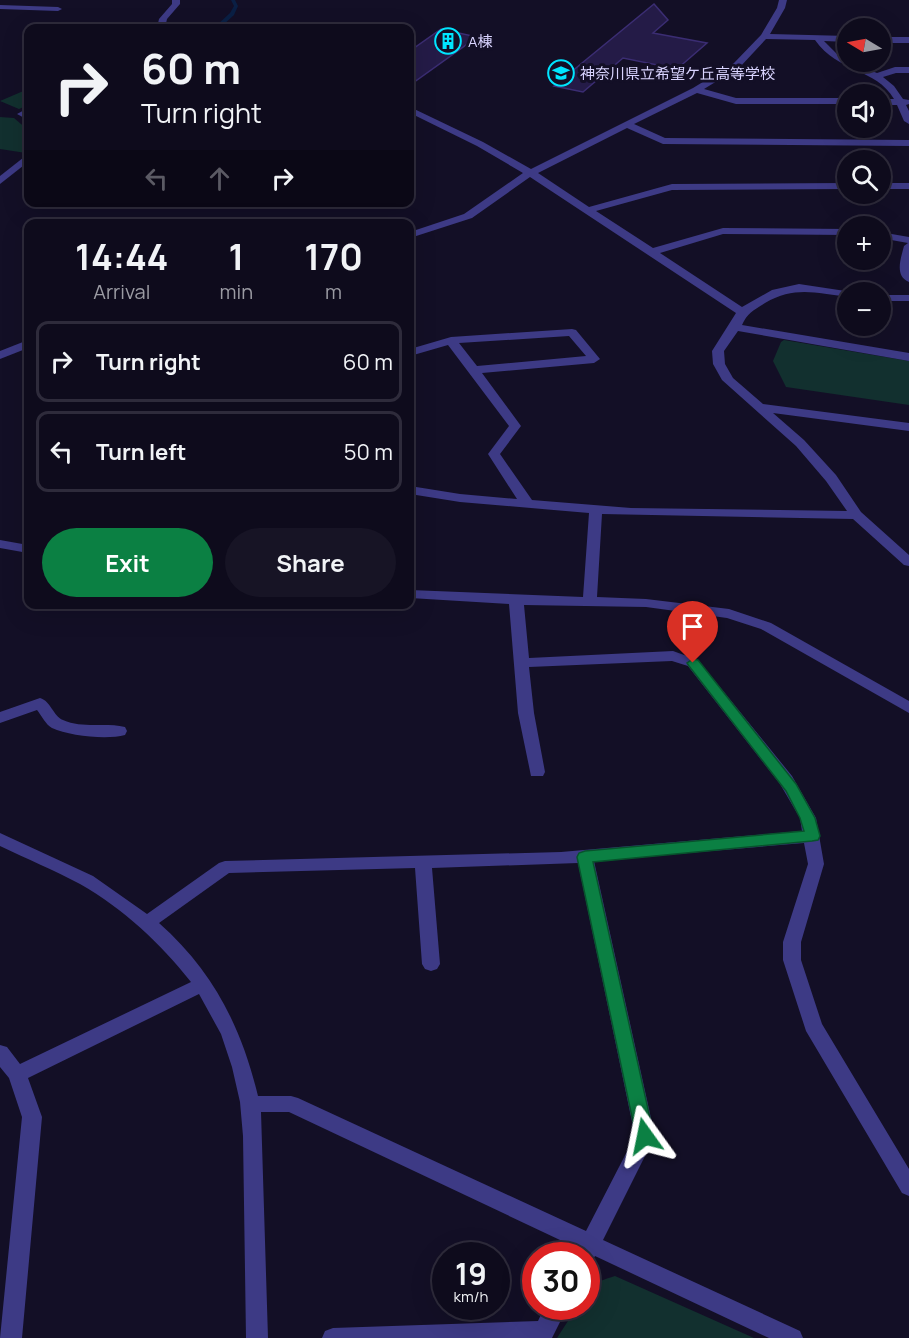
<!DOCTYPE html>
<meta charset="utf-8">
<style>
:root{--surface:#0e0b1c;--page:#171425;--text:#f1f3f6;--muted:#9b9ba3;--line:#2e2b3b;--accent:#0b8043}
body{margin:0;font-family:Manrope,"Noto Sans JP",sans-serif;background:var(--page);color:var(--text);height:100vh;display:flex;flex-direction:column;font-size:22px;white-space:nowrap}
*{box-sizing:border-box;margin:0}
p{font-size:20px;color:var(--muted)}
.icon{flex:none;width:33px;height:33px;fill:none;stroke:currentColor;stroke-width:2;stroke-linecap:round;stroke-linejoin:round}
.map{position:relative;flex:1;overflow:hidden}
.side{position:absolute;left:24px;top:219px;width:390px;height:390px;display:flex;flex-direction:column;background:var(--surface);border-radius:12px;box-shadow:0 6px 24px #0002,0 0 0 2px var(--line)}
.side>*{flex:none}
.banner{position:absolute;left:24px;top:24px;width:390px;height:183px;border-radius:12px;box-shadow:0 6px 24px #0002,0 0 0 2px var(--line);background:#0e0b1c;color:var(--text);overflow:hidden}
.needle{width:39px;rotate:280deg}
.controls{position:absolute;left:837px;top:18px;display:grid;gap:12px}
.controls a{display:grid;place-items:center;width:54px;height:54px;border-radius:50%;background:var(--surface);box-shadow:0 6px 24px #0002,0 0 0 2px var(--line);font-size:30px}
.speed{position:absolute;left:432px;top:1242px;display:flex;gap:12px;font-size:30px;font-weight:700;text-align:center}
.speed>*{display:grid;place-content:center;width:78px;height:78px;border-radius:50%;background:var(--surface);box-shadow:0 6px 24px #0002,0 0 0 2px var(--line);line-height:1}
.speed small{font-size:15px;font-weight:400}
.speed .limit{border:9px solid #d22;background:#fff;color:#111}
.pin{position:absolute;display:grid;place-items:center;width:51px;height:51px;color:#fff;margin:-62px -26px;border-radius:50% 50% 50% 0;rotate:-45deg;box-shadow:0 0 6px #0007}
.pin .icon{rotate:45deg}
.me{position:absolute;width:66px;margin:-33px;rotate:348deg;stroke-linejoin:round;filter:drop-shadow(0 0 4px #0008)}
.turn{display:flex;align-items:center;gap:21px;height:126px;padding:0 18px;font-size:27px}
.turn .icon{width:78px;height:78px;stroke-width:2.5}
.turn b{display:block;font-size:42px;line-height:51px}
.lanes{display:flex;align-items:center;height:57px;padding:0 18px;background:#0003;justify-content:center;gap:30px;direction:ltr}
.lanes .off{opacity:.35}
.eta{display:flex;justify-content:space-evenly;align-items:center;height:102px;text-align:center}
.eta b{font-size:36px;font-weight:700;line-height:42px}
.cta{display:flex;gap:12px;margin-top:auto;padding:12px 18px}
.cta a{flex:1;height:69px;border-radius:36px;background:var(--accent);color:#fff;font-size:24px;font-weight:700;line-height:69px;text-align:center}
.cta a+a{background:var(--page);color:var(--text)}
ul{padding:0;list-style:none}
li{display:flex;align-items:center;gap:18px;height:81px;margin:0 12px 9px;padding:0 6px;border:3px solid var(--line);border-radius:12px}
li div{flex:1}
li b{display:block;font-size:22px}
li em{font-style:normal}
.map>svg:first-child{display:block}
</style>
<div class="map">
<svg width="909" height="1338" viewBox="0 0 909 1338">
<rect width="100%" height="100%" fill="#130f26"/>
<g fill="#12302f">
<path d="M 28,89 L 28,105 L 19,109 L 0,101 Z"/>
<path d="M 0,117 L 14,118 L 28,130 L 28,150 L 26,153 L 0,149 Z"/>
<path d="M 784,340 L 909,361 L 909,405 L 786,387 L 773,361 L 781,342 Z"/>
<path d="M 615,1276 L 754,1338 L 557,1338 L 577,1307 L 586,1306 C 586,1283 594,1283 615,1276 Z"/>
</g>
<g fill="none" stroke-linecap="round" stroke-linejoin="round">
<path fill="#0a1f44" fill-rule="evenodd" d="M 231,0 L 235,0 L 238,6 L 234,15 L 222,26 L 222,28 L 218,28 L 217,25 L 230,13 L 234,6 Z"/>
</g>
<g fill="#241b47" stroke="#3b2d73" stroke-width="1.5">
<path d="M 654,4 L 668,20 L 653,33 L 707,43 L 677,69 L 623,58 L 583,92 L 554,86 Z"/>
<path d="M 441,29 L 477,37 L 410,85 L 410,51 Z"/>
</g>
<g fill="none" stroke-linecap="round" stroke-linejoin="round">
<g fill="#3d3a85" fill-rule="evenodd">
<path d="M 172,0 L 180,0 L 180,4 L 167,19 L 165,28 L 157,28 L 159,19 L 172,4 Z"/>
<path d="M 779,0 L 787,0 L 785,8 L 770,34 L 848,36 L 848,42 L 824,41 L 837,54 L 848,62 L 877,73 L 895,67 L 909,67 L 909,73 L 896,73 L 883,77 L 894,86 L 903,99 L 909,100 L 909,104 L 906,105 L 909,111 L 909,124 L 904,121 L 897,105 L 880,105 L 880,99 L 894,99 C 876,68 838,73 815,40 L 766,39 L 740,67 L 704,89 L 736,98 L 848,98 L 848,104 L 736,104 L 697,93 L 634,124 L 665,138 L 909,140 L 909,146 L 663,144 L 627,128 L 538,173 L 589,207 L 672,184 L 848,183 L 848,189 L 672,190 L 596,211 L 653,248 L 723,228 L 848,229 L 848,235 L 723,234 L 660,253 L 742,307 L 772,290 L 799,284 L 852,292 L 848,292 L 848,297 C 815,293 795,286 765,303 C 754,310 747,313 742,325 L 909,353 L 909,361 L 738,331 L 724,351 L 725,364 L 733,378 L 763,404 L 909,423 L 909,431 L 773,413 L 804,440 L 836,475 L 861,512 L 909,555 L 909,566 L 904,565 L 853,519 L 602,514 L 597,597 L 646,599 L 729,609 L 771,623 L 909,701 L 909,713 L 761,629 L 727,618 L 646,607 L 524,605 L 529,658 L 673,651 L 698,660 L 792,776 L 816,818 L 824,864 L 801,942 L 801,960 L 822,1024 L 909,1169 L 909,1196 L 902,1193 L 806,1031 L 783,960 L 783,942 L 808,864 L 804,843 L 594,861 L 655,1136 L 603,1240 L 800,1331 L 803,1338 L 769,1338 L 595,1256 L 591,1263 L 586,1265 L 586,1256 L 574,1256 L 577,1248 L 289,1112 L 261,1112 L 268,1338 L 246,1338 L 243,1136 L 240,1102 L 232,1067 L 221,1034 L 199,994 L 28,1078 L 42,1117 L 22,1338 L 0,1338 L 22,1117 L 9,1078 L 0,1067 L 0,1045 L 7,1047 L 20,1064 L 191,982 C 160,943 124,909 80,884 C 54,870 27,859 0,846 L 0,833 L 93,876 L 147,914 L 219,863 L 225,861 L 561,852 L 802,831 L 800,818 L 780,784 L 688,666 L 672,661 L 529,667 L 534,713 L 545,772 L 543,776 L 531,776 L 518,713 L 509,604 L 410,598 L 410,590 L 583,597 L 589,513 L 460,502 L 410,494 L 410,486 L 460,494 L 517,499 L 488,454 L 509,426 L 448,345 L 410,356 L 410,349 L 451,337 L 572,329 L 576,330 L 600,359 L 594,363 L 482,373 L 521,426 L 500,454 L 532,500 L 631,508 L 847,511 L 826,481 L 796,446 L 722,380 L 713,364 L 712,351 L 736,313 L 530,177 L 472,218 L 410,238 L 410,232 L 464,214 L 523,173 L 477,146 L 410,113 L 410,107 L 483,142 L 531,169 L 693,88 L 734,63 L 761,35 L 777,8 ZM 569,336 L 586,356 L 477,366 L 459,343 ZM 578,863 L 635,1136 L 586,1231 L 298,1098 L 291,1096 L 258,1096 C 241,1026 213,971 159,923 L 229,873 L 415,868 L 422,964 L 425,969 L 431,971 L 437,969 L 440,964 L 432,868 Z"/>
<path d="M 0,5 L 58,7 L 62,9 L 58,11 L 0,9 Z"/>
<rect x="880" y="37" width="29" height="6"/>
<path d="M 28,108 L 28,120 L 17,114 Z"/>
<path d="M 28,154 L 28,162 L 0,184 L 0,176 Z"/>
<rect x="880" y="183" width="29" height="6"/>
<path d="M 880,232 L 909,237 L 909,282 C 894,276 901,258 904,246 L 908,243 L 880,238 Z"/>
<rect x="880" y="295" width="29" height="6"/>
<path d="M 28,340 L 28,348 L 0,359 L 0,351 Z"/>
<path d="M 0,540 L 28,545 L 28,553 L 0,548 Z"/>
<path d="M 40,698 C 51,701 53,716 63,720 C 83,729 105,722 125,727 L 127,731 L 125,735 C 107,740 69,736 52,728 C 46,725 41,715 37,710 L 0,723 L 0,712 Z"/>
<path d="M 545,1306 L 568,1306 L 552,1338 L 322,1338 L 325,1331 L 333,1328 L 538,1321 Z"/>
</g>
</g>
<path fill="#0b8043" stroke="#07532c" stroke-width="1.5" d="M 693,659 L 698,660 L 796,784 L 815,818 L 820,836 L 818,840 L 812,841 L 593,862 L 654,1136 L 652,1141 L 645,1143 L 639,1141 L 636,1136 L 577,857 L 579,853 L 585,851 L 804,831 L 800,818 L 786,791 L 689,666 L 687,663 Z"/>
<defs>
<g id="building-ring" transform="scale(1.35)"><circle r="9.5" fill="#130f26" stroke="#00e5ff" stroke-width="1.5"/><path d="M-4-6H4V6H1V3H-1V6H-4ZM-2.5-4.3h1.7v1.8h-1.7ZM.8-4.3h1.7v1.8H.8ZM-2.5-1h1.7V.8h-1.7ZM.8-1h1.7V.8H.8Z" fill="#00e5ff"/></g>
<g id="school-ring" transform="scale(1.35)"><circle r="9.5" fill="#130f26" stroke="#00e5ff" stroke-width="1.5"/><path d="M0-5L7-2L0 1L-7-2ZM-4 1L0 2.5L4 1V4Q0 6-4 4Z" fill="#00e5ff"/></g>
</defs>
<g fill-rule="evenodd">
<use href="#building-ring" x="448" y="41"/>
<use href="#school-ring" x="561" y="73"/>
</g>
<g text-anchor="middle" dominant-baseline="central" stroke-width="6" stroke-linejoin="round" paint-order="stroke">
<g font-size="15" fill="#d9d4ff" stroke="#130f26" text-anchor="start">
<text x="468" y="41">A棟</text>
<text x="580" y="73">神奈川県立希望ケ丘高等学校</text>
</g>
</g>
</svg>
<div class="controls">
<a><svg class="needle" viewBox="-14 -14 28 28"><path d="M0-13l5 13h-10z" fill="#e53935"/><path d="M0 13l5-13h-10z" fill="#9b9ba3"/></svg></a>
<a><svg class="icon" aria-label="sound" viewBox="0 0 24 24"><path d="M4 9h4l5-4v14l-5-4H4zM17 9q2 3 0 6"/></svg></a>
<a><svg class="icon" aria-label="search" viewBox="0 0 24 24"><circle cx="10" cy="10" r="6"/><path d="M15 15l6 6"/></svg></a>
<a>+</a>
<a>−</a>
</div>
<div class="speed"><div>19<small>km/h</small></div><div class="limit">30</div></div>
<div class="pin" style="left:693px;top:663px;background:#d93025"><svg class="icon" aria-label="arrive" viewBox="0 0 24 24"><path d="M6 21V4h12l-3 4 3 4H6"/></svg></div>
<svg class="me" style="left:645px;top:1136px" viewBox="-20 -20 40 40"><path d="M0-17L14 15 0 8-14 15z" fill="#0b8043" stroke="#fff" stroke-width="4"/></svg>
<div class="banner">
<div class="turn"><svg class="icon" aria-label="right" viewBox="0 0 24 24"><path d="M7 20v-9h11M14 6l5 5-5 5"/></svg><div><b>60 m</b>Turn right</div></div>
<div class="lanes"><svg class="icon off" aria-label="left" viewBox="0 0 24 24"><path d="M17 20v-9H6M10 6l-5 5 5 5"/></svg><svg class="icon off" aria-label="ahead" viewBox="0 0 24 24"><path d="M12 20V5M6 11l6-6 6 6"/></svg><svg class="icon" aria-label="right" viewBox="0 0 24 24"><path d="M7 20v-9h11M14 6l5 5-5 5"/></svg></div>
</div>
<section class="side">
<div class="eta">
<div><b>14:44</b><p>Arrival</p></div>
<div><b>1</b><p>min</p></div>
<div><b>170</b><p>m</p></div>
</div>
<ul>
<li><svg class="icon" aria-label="right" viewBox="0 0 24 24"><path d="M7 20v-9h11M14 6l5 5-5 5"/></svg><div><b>Turn right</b></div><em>60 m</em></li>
<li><svg class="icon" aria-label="left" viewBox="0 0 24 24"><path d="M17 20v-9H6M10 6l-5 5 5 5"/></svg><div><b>Turn left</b></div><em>50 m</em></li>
</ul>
<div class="cta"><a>Exit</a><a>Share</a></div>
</section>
</div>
